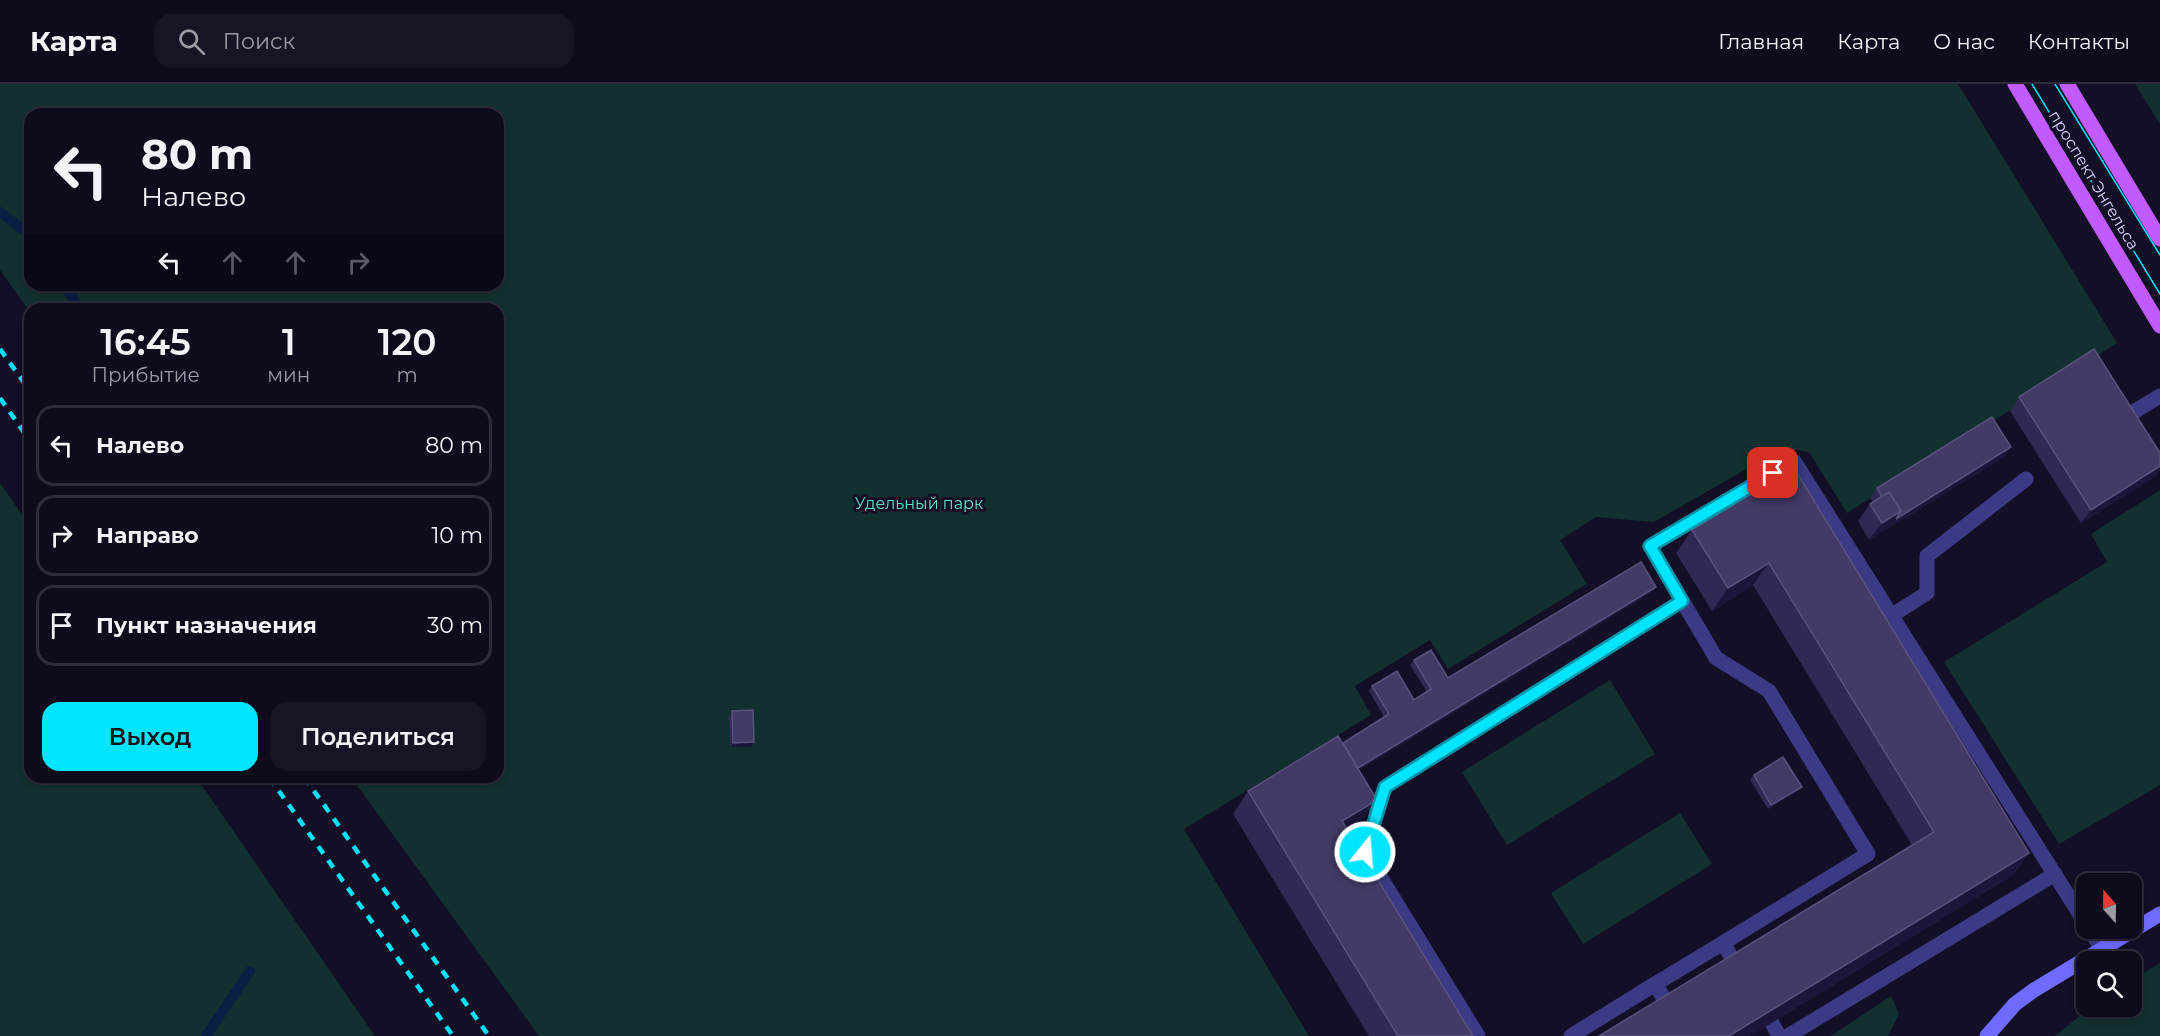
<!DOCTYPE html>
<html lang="ru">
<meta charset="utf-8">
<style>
:root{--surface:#0e0b1c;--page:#171425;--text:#f1f3f6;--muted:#9b9ba3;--line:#2e2b3b;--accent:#00e5ff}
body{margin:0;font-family:Montserrat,sans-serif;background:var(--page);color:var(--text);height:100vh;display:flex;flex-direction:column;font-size:22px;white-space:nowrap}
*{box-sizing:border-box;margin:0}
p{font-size:20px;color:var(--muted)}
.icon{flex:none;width:33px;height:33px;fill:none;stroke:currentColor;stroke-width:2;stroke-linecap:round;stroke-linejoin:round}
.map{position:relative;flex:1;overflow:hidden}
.details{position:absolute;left:24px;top:219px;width:480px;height:480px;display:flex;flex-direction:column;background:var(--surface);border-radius:18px;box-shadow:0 3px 9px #0003,0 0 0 2px var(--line)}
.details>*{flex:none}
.hud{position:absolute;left:24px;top:24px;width:480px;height:183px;border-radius:18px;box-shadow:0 3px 9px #0003,0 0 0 2px var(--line);background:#0e0b1c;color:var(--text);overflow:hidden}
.needle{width:39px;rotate:340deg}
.tools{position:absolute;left:2076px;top:789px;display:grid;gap:12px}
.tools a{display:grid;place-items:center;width:66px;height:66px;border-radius:12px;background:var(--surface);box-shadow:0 3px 9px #0003,0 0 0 2px var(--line);font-size:30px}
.pin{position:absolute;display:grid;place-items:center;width:51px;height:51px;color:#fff;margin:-26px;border-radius:12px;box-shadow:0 3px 9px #0006}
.me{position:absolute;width:66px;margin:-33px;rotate:17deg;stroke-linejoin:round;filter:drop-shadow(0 0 4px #0008)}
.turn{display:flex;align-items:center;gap:21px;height:126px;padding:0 18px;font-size:27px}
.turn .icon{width:78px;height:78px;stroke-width:2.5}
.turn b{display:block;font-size:42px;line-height:51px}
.lanes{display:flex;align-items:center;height:57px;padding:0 18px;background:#0003;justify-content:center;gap:30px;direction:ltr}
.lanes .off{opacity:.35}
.eta{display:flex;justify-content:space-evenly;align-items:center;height:102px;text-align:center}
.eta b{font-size:36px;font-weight:600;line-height:42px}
.cta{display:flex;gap:12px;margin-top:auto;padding:12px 18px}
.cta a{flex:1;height:69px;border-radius:18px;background:var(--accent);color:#111;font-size:24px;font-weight:600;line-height:69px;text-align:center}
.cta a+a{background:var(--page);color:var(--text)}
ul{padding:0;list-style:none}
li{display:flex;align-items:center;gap:18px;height:81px;margin:0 12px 9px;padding:0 6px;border:3px solid var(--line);border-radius:18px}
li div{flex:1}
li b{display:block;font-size:22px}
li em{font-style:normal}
header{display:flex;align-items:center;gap:36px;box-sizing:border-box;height:84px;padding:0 30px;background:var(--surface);border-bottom:2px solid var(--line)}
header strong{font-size:28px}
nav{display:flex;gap:33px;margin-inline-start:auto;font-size:21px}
.search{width:420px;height:54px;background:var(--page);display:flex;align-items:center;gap:15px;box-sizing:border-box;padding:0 21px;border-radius:18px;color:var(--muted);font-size:22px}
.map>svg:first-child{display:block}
</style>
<header>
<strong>Карта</strong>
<div class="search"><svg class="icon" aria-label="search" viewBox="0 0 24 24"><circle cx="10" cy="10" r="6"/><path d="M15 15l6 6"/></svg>Поиск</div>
<nav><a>Главная</a><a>Карта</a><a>О нас</a><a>Контакты</a></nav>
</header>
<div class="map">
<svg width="2160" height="952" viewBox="0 0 2160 952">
<rect width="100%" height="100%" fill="#130f26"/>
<g fill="#12302f" fill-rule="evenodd">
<path d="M 0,0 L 1958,0 L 2117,259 L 1847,429 L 1809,368 L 1783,364 L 1654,438 L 1596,433 L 1560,456 L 1587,500 L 1448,585 L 1430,556 L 1355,602 L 1371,631 L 1184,745 L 1309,952 L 539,952 L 351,693 L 498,693 L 498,225 L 30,225 L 30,228 L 0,186 ZM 30,30 L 498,30 L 498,201 L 30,201 Z"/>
<path d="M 2135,0 L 2160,0 L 2160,40 Z"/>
<path d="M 0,399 L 30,442 L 30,693 L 196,693 L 375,952 L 0,952 Z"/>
<path d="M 2160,406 L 2160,701 L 2059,760 L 1944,578 L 2107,478 L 2091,450 Z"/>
<path d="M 1610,596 L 1655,670 L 1507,761 L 1462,688 Z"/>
<path d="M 1680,729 L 1712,780 L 1583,860 L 1551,809 Z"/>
<path d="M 2160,879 L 2160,952 L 2055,952 L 2091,923 L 2132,922 L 2132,896 Z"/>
<path d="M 1891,912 L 1899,930 L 1888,952 L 1831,952 Z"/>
</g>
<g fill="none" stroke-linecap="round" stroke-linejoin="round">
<g stroke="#0a1f44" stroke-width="10">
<path d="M 0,128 L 30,151"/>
<path d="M 64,201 L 81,225"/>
<path d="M 206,952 L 250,887"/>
</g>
<g stroke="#3d3a85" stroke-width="15">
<path d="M 2127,332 L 2160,312"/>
<path d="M 1891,532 L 1927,509 L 1927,472 L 2026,395"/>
<path d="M 2089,844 L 2102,865"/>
<path d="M 1736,881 L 1723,859 L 1868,770 L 1769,607 L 1716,574 L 1650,462 L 1794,377 L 2086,840"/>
<path d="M 1655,900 L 1723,859"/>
<path d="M 1772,939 L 1779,952"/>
<path d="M 1478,952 L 1365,768 L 1385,703 L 1682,517"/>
<path d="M 1571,952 L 1655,900 L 1669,923"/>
<path d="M 1788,952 L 2055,790"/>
</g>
<path stroke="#6f6bff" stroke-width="15" d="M 1987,952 L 2015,920 L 2034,906 L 2160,830"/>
<g stroke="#c25bff" stroke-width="15">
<path d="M 2015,0 L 2160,242"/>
<path d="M 2067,0 L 2160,155"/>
</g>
<g stroke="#00e5ff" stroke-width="1.5">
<path d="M 2032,0 L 2160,210"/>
<path d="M 2055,0 L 2160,171"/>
</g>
<g stroke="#00e5ff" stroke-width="4.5" stroke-dasharray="9 8" stroke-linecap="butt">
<path d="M 0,265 L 30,307"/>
<path d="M 0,314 L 30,357"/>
<path d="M 269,693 L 453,952"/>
<path d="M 304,693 L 489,952"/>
</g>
</g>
<g fill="#312854">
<path d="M 2019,313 L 2160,369 L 2160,386 L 2156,392 L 2081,439 L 2010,327 Z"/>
<path d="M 2004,373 L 1869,456 L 1858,437 L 1870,420 L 1873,418 L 1870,414 L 1877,404 Z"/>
<path d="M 1794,384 L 2029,769 L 2013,791 L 1750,952 L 1599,952 L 1912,761 L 1753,501 L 1712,527 L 1676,469 L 1692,446 Z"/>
<path d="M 1656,503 L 1652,508 L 1359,686 L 1377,716 L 1361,738 L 1348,746 L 1473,952 L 1369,952 L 1233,730 L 1248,707 L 1343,659 L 1384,633 L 1369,607 L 1372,602 L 1414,616 L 1427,608 L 1410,581 L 1414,576 L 1448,594 Z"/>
<path d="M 732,627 L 751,663 L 730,663 L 729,632 Z"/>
<path d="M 1754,691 L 1798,707 L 1768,725 L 1750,696 Z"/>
</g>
<g fill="#1d163a">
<path d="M 2011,363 L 2004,373 L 1869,456 L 1882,439 Z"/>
<path d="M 2160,382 L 2160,386 L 2156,392 L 2081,439 L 2091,426 Z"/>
<path d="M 1769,479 L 1753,501 L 1712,527 L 1728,504 Z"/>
<path d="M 1656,503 L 1652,508 L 1337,699 L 1341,694 Z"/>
<path d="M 754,658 L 751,663 L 730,663 L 733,659 Z"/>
<path d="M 1802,703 L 1798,707 L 1768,725 L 1771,721 Z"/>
<path d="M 1377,716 L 1361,738 L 1326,759 L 1342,737 Z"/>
<path d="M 2029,769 L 2013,791 L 1750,952 L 1729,952 Z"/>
</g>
<g fill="#433a66" stroke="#5a527e" stroke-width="1.5">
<path d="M 2094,265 L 2160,369 L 2160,382 L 2091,426 L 2019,313 Z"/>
<path d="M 1992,333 L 2011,363 L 1896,435 L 1901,427 L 1889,408 L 1882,413 L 1877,404 Z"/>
<path d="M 1794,384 L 2029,769 L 1729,952 L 1599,952 L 1934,748 L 1769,479 L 1728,504 L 1692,446 Z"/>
<path d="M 1889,408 L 1901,427 L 1882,439 L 1870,420 Z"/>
<path d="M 1641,478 L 1656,503 L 1358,684 L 1343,659 L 1389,630 L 1372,602 L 1397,587 L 1414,616 L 1431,605 L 1414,576 L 1431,566 L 1448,594 Z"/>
<path d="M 753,626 L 754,658 L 733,659 L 732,627 Z"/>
<path d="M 1338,652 L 1377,716 L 1342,737 L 1473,952 L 1398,952 L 1248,707 Z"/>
<path d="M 1783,673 L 1802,703 L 1771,721 L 1754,691 Z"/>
</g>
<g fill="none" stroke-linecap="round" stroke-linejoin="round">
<g stroke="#0095a6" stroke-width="15">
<path id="route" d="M 1365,768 L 1385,703 L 1682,517 L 1650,462 L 1773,389"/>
</g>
<use href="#route" stroke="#00e5ff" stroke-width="10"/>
</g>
<g text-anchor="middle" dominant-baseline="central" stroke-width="6" stroke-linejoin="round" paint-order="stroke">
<g font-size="16" fill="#d9d4ff" stroke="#130f26">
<text transform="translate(2094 96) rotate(59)">проспект Энгельса</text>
</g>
<g font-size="16" fill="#5fe0c0" stroke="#130f26">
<text x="919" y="419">Удельный парк</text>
</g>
</g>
</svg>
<div class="tools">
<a><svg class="needle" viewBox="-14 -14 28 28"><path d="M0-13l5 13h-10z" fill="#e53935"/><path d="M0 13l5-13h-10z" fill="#9b9ba3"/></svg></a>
<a><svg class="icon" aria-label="search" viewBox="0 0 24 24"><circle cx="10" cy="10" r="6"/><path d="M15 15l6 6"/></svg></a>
</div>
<div class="pin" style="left:1773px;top:389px;background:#d93025"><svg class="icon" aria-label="arrive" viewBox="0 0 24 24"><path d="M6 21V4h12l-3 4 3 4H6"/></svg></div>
<svg class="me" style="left:1365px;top:768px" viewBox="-20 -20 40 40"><circle r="17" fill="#00e5ff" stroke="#fff" stroke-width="3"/><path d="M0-11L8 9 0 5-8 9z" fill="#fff"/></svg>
<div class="hud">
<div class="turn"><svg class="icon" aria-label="left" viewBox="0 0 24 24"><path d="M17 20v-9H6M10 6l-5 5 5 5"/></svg><div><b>80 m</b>Налево</div></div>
<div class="lanes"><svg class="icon" aria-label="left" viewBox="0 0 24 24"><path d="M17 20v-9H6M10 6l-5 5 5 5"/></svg><svg class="icon off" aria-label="ahead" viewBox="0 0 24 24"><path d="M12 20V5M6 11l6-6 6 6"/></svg><svg class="icon off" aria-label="ahead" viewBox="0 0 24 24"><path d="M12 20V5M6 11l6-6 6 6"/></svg><svg class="icon off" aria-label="right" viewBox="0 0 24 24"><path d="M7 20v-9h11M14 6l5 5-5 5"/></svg></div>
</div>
<section class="details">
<div class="eta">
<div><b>16:45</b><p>Прибытие</p></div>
<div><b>1</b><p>мин</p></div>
<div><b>120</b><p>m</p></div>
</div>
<ul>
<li><svg class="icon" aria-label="left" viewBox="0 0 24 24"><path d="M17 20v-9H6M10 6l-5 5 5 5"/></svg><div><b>Налево</b></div><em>80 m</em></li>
<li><svg class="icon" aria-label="right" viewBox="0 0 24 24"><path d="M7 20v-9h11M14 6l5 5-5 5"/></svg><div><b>Направо</b></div><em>10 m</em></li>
<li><svg class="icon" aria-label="arrive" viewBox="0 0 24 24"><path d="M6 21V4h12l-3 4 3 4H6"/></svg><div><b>Пункт назначения</b></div><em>30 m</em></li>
</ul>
<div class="cta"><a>Выход</a><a>Поделиться</a></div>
</section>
</div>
